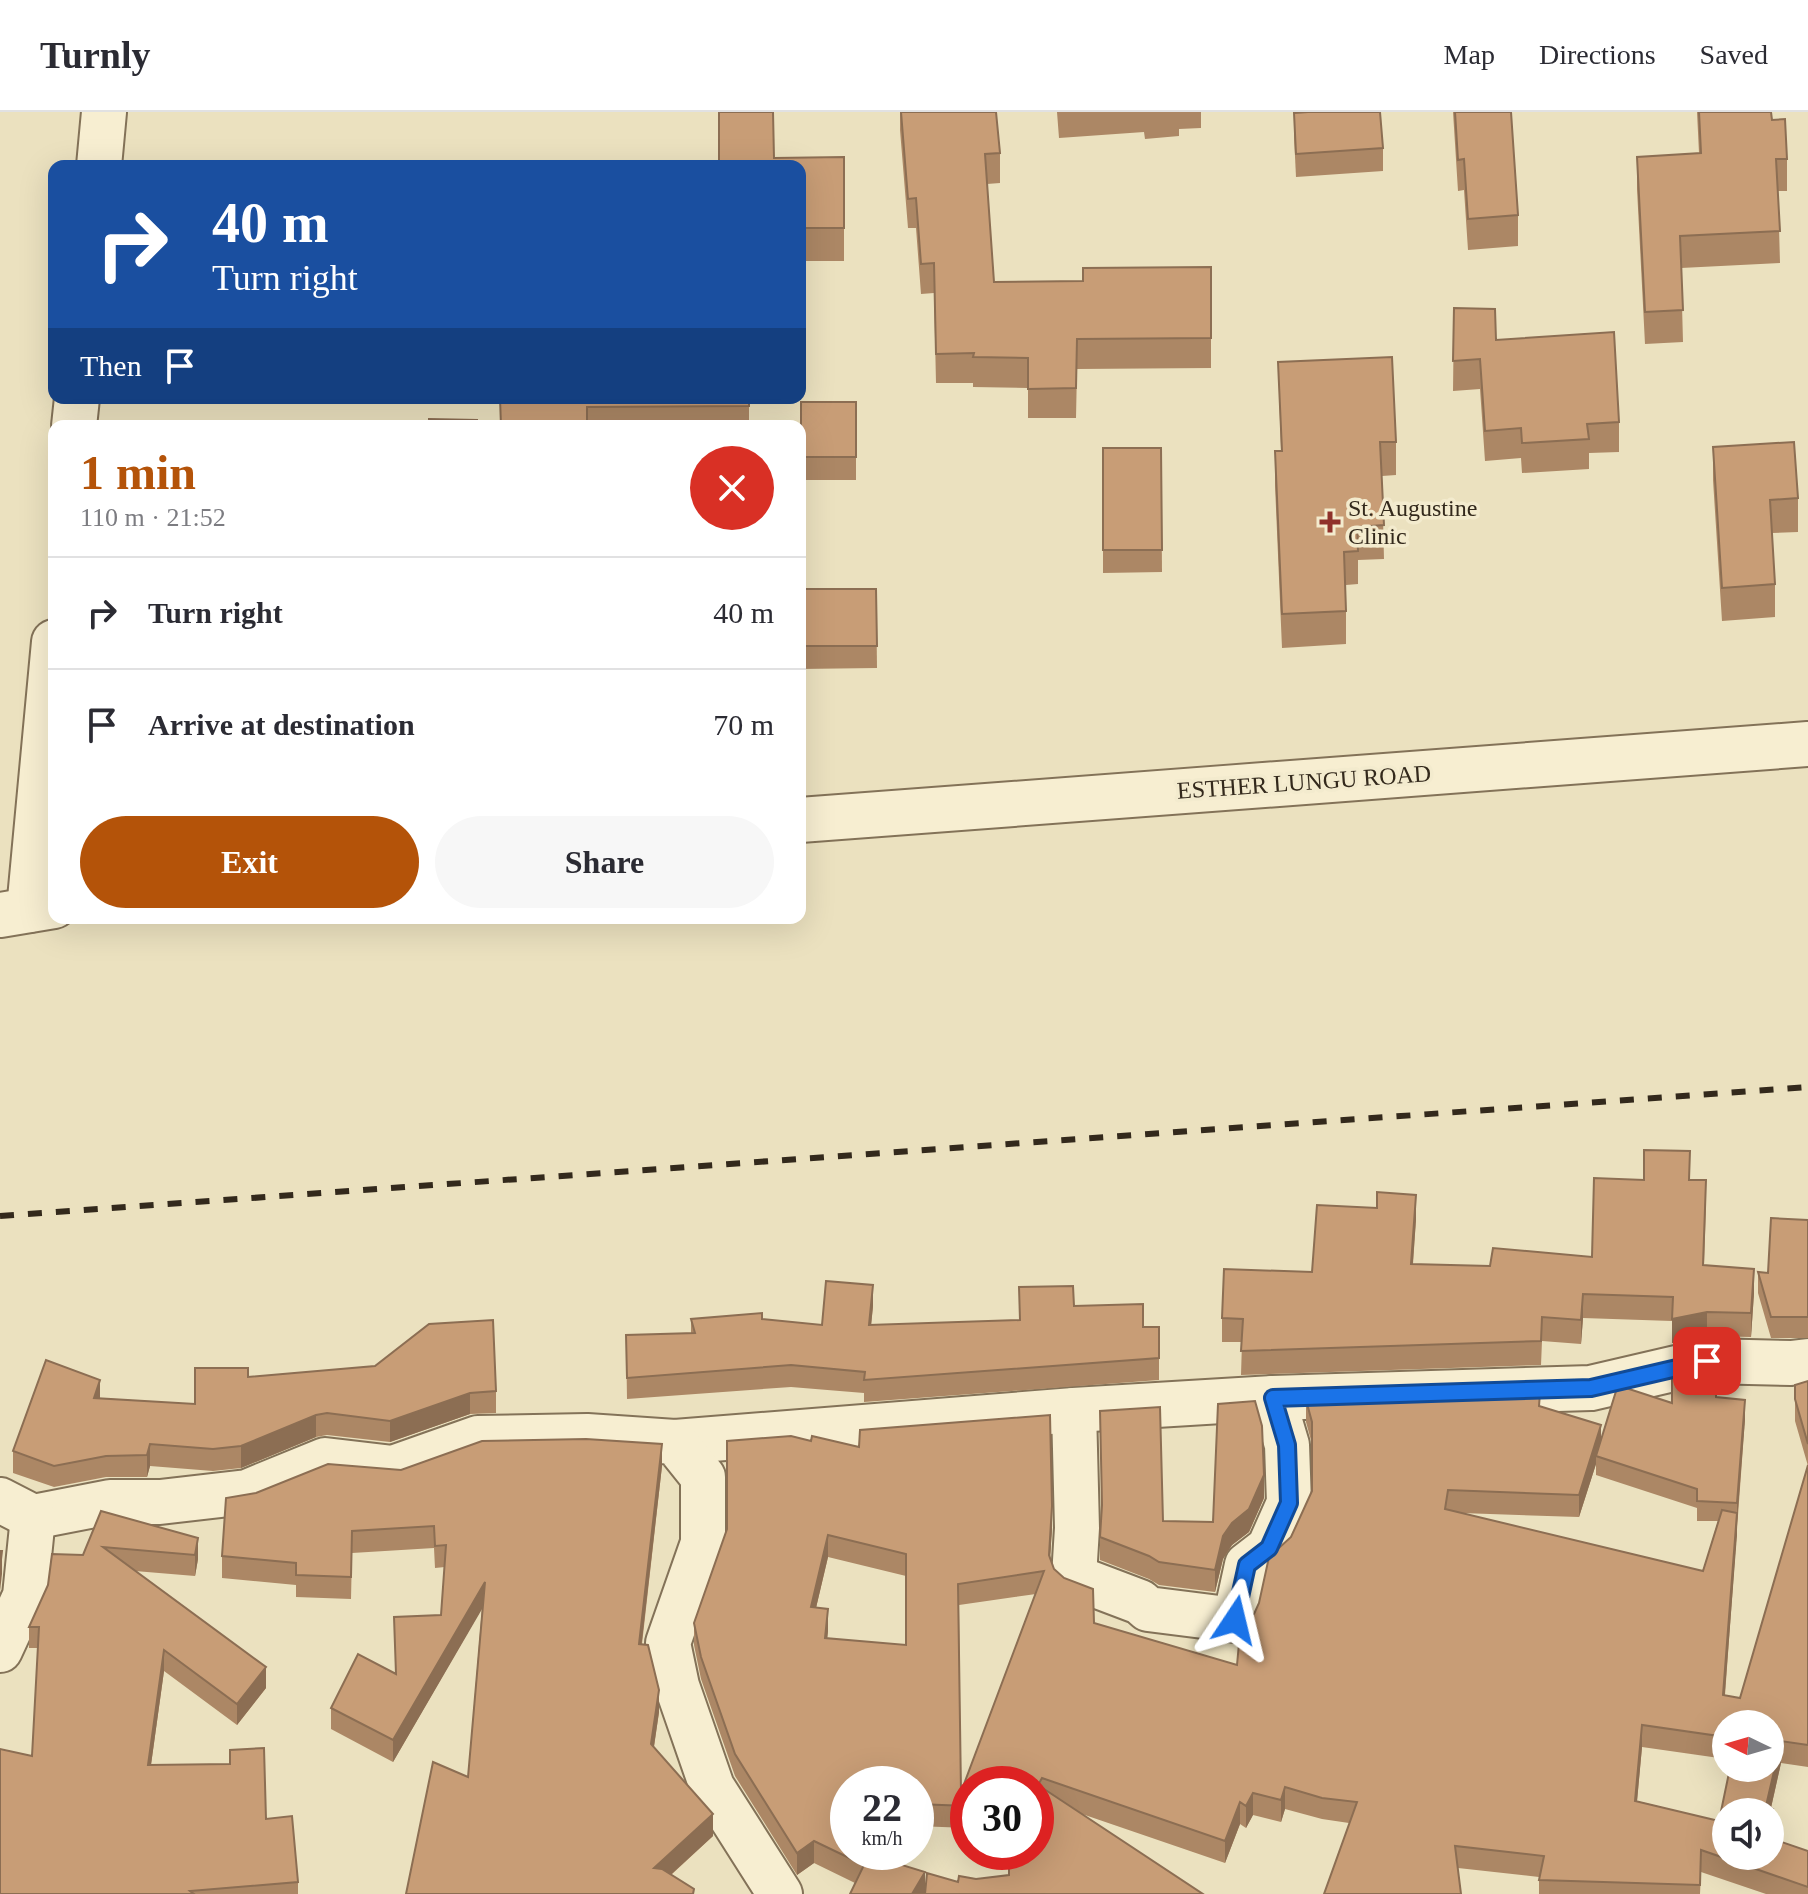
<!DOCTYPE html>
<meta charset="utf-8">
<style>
:root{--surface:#fff;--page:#f7f7f7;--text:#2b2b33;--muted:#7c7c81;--line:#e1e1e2;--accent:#b45309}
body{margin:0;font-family:Georgia,serif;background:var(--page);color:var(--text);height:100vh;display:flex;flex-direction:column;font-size:30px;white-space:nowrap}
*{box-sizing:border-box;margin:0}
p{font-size:26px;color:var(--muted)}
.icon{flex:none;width:44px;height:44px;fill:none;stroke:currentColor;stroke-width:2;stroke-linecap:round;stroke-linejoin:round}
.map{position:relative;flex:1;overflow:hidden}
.sheet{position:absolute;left:48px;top:308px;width:758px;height:504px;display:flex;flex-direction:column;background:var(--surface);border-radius:16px;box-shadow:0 8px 32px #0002}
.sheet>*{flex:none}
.hud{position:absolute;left:48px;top:48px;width:758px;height:244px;border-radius:16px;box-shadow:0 8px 32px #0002;background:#1a4fa0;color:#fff;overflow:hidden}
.needle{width:52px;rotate:275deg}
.fabs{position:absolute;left:1712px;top:1598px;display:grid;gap:16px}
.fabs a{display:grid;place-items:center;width:72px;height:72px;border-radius:50%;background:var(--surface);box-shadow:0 8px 32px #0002;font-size:40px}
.speed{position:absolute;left:830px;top:1654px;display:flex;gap:16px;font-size:40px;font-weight:700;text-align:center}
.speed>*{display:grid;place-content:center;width:104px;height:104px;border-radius:50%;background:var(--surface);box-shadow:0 8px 32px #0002;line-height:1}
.speed small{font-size:20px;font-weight:400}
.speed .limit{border:12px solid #d22;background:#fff;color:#111}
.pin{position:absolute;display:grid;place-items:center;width:68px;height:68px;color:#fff;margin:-34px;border-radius:16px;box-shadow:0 4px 12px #0006}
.me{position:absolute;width:88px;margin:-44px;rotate:10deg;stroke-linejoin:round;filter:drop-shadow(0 0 6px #0008)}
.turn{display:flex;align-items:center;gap:28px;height:168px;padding:0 32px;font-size:36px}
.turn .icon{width:104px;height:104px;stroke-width:2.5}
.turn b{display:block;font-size:56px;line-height:68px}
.then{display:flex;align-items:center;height:76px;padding:0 32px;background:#0003;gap:16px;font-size:30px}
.round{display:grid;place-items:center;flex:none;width:84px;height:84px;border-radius:42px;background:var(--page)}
.headline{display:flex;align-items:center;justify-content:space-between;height:136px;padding:0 32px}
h1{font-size:48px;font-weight:600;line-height:60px;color:var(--accent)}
.primary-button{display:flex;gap:16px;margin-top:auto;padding:16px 32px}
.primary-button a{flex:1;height:92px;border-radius:48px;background:var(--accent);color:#fff;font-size:32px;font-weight:600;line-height:92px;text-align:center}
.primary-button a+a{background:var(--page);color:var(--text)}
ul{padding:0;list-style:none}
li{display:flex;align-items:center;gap:24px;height:112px;padding:0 32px;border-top:2px solid var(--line)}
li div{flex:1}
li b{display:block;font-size:30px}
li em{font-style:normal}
header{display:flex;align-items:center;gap:48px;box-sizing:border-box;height:112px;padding:0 40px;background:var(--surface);border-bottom:2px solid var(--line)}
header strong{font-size:38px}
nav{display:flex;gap:44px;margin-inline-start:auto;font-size:28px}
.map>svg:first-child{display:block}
</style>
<header>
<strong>Turnly</strong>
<nav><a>Map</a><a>Directions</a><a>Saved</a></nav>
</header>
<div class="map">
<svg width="1808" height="1782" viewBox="0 0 1808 1782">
<rect width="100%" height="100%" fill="#ebe1bf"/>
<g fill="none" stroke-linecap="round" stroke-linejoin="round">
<g stroke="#837258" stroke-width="48">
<g id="minor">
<path d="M 99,54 L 104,0"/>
<path d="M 74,314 L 77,286"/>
<path d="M 29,798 L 54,530"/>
<path d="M 1074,1298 L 1077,1416 L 1074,1465 L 1140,1490 L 1148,1497 L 1235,1508 L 1247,1453 L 1269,1436 L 1289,1391 L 1287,1333 L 1273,1286"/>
<path d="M 675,1330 L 1074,1298 L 1273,1286 L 1591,1276 L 1707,1249 L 1791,1251 L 1808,1249"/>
<path d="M 0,1388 L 33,1405 L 110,1390 L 160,1390 L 247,1380 L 325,1348 L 393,1356 L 478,1326 L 587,1324 L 675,1330 L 703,1365 L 703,1431 L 668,1531 L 677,1574 L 712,1675 L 780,1782"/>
<path d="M 0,1538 L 25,1484 L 33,1405"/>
</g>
</g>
<g stroke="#837258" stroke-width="48">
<g id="tertiary">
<path d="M 800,708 L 1808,632"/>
<path d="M 0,803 L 54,794"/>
</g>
</g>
<use href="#minor" stroke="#f7eed1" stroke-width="44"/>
<use href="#tertiary" stroke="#f7eed1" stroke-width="44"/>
<path stroke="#33291c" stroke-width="6" stroke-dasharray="14 14" stroke-linecap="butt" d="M 0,1104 L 1808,975"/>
</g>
<g fill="#ac8765" fill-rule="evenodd">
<path d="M 900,0 L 996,0 L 1000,41 L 1000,71 L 987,72 L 994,170 L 1083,169 L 1211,155 L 1211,256 L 1077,257 L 1076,306 L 1028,306 L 1028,276 L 973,275 L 973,271 L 936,271 L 934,181 L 921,182 L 916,116 L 908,116 L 900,18 Z"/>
<path d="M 1057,0 L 1201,0 L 1201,16 L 1179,17 L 1179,24 L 1145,27 L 1144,20 L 1059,26 Z"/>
<path d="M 1453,0 L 1511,0 L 1518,103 L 1518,134 L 1468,138 L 1464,78 L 1458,79 Z"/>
<path d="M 1697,0 L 1771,0 L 1772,8 L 1787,47 L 1787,79 L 1778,79 L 1780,151 L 1681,156 L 1683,230 L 1645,232 L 1637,77 L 1637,45 L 1699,41 Z"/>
<path d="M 1294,1 L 1383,36 L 1383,59 L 1296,65 L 1294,24 Z"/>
<path d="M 844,45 L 844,149 L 800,149 L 800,54 L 774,46 Z"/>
<path d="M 1454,196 L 1496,228 L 1619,310 L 1619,340 L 1589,341 L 1589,357 L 1522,361 L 1521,346 L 1485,349 L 1480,277 L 1453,279 Z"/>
<path d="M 1278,250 L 1396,330 L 1396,363 L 1382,364 L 1384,447 L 1358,448 L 1358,472 L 1346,473 L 1346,532 L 1282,536 L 1275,373 L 1275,339 L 1281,339 Z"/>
<rect x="500" y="286" width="249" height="28"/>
<rect x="801" y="290" width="55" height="78"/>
<path d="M 1713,335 L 1798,386 L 1798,420 L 1772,421 L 1775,472 L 1775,505 L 1722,509 L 1713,368 Z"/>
<path d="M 1103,336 L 1161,336 L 1162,460 L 1103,461 Z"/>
<path d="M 800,477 L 876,477 L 877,556 L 800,557 Z"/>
<path d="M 1690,1068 L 1706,1092 L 1704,1153 L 1754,1181 L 1751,1225 L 1707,1224 L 1672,1231 L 1672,1209 L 1583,1206 L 1581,1232 L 1542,1229 L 1541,1253 L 1241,1263 L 1242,1230 L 1222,1230 L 1222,1206 L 1416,1107 L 1413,1152 L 1490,1154 L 1592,1145 Z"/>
<path d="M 1808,1108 L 1808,1226 L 1771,1226 L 1758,1181 L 1758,1160 L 1768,1161 Z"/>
<path d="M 873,1194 L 871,1213 L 1020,1208 L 1074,1194 L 1143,1215 L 1159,1215 L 1159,1268 L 864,1290 L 864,1281 L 791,1275 L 627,1287 L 626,1223 L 691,1222 L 691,1207 L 762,1207 L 822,1213 Z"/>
<path d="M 248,1265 L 496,1279 L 496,1301 L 470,1302 L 390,1330 L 327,1323 L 316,1325 L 241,1356 L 213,1359 L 150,1354 L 147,1365 L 106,1365 L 54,1375 L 13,1361 L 13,1339 L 100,1286 L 195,1292 Z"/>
<path d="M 1808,1269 L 1808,1655 L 1781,1651 L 1771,1696 L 1773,1719 L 1771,1726 L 1808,1739 L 1808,1782 L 1766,1782 L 1701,1760 L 1700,1782 L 1539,1782 L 1539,1765 L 1458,1756 L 1349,1711 L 1322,1707 L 1285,1697 L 1281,1710 L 1253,1703 L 1246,1716 L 1240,1712 L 1225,1751 L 1082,1702 L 1203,1782 L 958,1770 L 976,1767 L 1009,1763 L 1036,1672 L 968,1672 L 968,1716 L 916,1714 L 916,1672 L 848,1740 L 893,1740 L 889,1749 L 925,1782 L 855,1771 L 814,1751 L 797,1763 L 735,1664 L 701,1567 L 694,1533 L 694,1511 L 727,1417 L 1052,1416 L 1050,1446 L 1054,1457 L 1094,1511 L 1237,1553 L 1254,1502 L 1312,1379 L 1312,1332 L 1306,1310 L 1306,1288 L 1540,1294 L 1601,1327 L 1672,1291 L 1716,1285 L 1745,1307 L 1725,1583 L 1740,1586 L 1808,1354 L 1795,1309 L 1795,1273 ZM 1596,1352 L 1596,1363 L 1697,1396 L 1697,1409 L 1718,1409 L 1703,1459 L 1461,1401 L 1579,1405 ZM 828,1445 L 906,1464 L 906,1533 L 827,1527 L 828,1519 L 816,1496 ZM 1036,1482 L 961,1680 L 959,1493 ZM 1726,1612 L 1770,1656 L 1719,1709 L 1637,1689 L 1642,1635 L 1726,1647 Z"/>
<path d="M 662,1354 L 642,1532 L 659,1600 L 654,1635 L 713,1724 L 671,1763 L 694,1782 L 468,1665 L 482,1496 L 393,1650 L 331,1617 L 331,1596 L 395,1562 L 441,1503 L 445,1455 L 435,1456 L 434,1436 L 352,1441 L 351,1487 L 296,1485 L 296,1473 L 222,1466 L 222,1444 L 401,1358 Z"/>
<path d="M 1264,1386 L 1249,1420 L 1232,1433 L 1223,1447 L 1215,1480 L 1159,1473 L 1149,1467 L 1100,1448 L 1100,1425 L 1163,1409 L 1213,1410 Z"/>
<path d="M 101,1399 L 198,1426 L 198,1447 L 195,1464 L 135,1459 L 266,1576 L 237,1613 L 164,1559 L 151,1653 L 266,1707 L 298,1770 L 298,1782 L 0,1782 L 32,1644 L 38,1536 L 29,1536 L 29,1515 L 83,1443 Z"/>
</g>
<g fill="#8c6e53">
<path d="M 1416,1083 L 1416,1107 L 1411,1176 L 1411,1152 Z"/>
<path d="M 1754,1157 L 1754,1181 L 1751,1225 L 1751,1201 Z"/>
<path d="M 873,1173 L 873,1194 L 869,1234 L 869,1213 Z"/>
<path d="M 1583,1182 L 1583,1206 L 1581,1232 L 1581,1208 Z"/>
<path d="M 1707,1200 L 1707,1224 L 1672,1231 L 1672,1207 Z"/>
<path d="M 100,1268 L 100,1290 L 94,1286 Z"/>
<path d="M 470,1281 L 470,1302 L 390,1330 L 390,1309 Z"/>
<path d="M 1745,1288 L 1745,1307 L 1737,1410 L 1737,1391 Z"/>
<path d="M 316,1303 L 316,1325 L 241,1356 L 241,1334 Z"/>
<path d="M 1601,1313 L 1601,1335 L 1596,1344 L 1596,1352 L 1579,1405 L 1579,1383 Z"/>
<path d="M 150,1332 L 150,1354 L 147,1365 L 147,1343 Z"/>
<path d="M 662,1332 L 662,1354 L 639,1554 L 639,1532 Z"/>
<path d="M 1264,1363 L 1264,1386 L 1249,1420 L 1232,1433 L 1223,1447 L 1215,1480 L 1215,1458 L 1223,1424 Z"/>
<path d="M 1052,1394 L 1052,1416 L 1049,1464 L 1049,1443 Z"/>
<path d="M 1737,1401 L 1737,1423 L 1723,1605 L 1723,1583 Z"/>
<path d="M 828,1423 L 828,1445 L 811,1517 L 811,1495 Z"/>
<path d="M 198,1426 L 198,1447 L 195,1464 L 195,1443 Z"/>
<path d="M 2,1439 L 2,1462 L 0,1479 L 0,1456 Z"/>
<path d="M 485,1470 L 485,1492 L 393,1650 L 393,1628 Z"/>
<path d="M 828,1497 L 828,1519 L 825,1548 L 825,1526 Z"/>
<path d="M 164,1538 L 164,1559 L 148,1674 L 148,1653 Z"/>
<path d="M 266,1555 L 266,1576 L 237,1613 L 237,1592 Z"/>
<path d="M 659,1578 L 659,1600 L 651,1654 L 651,1632 Z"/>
<path d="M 1642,1613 L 1642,1635 L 1635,1711 L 1635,1689 Z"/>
<path d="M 1781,1629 L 1781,1651 L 1770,1700 L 1766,1694 Z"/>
<path d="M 1285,1675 L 1285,1697 L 1281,1710 L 1281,1688 Z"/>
<path d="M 1253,1681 L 1253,1703 L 1246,1716 L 1246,1694 Z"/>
<path d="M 1240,1690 L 1240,1712 L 1225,1751 L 1225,1729 Z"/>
<path d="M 1773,1697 L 1773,1719 L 1770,1730 L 1770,1708 Z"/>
<path d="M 713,1702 L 713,1724 L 654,1778 L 654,1756 Z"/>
<path d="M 814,1729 L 814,1751 L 797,1763 L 797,1741 Z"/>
<path d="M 882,1740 L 893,1740 L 879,1768 L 879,1746 Z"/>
<path d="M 925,1760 L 925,1782 L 912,1782 Z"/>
</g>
<g fill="#c89d76" stroke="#8c6e53" stroke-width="2" fill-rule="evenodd">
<path d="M 719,0 L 773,0 L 774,46 L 844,45 L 844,116 L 800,116 L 800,54 L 719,54 Z"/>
<path d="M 901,0 L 996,0 L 1000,41 L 985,42 L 994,170 L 1083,169 L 1083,156 L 1211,155 L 1211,226 L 1077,227 L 1076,276 L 1028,277 L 1028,246 L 973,245 L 974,241 L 936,242 L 934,151 L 921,152 L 916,86 L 908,87 Z"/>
<path d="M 1308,0 L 1380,0 L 1383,36 L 1296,42 L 1294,1 Z"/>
<path d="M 1455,0 L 1511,0 L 1518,103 L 1468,107 L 1464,47 L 1458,48 Z"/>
<path d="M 1699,0 L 1771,0 L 1772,8 L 1785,7 L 1787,47 L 1776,47 L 1780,119 L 1680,124 L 1683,198 L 1645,200 L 1637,45 L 1701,41 Z"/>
<path d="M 1454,196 L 1495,197 L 1496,228 L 1614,220 L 1619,310 L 1587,312 L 1589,327 L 1522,331 L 1521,316 L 1485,319 L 1480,247 L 1453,249 Z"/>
<path d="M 1392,245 L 1396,330 L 1380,330 L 1384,413 L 1357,415 L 1358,439 L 1344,440 L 1346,499 L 1282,502 L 1275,339 L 1282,339 L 1278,250 Z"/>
<path d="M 500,286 L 749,286 L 749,294 L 587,295 L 587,314 L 501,314 Z"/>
<rect x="801" y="290" width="55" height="55"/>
<path d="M 429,307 L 477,308 L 477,314 L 429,314 Z"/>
<path d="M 1794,330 L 1798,386 L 1770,388 L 1775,472 L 1722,476 L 1713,335 Z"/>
<path d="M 1103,336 L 1161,336 L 1162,438 L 1103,438 Z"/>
<path d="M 800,477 L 876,477 L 877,534 L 800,534 Z"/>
<path d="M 1644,1038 L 1690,1039 L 1689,1068 L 1706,1068 L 1703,1153 L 1754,1157 L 1751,1201 L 1707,1200 L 1672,1207 L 1673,1185 L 1583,1182 L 1581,1208 L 1542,1205 L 1541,1229 L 1241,1239 L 1243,1207 L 1222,1206 L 1224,1157 L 1312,1160 L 1317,1093 L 1377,1096 L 1377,1080 L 1416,1083 L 1411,1152 L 1490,1154 L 1493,1136 L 1592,1145 L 1594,1066 L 1644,1068 Z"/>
<path d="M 1771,1106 L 1808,1108 L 1808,1205 L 1771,1205 L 1758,1160 L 1768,1161 Z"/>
<path d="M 826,1169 L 873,1173 L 869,1213 L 1020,1208 L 1019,1175 L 1073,1174 L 1074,1194 L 1143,1192 L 1143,1215 L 1159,1215 L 1159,1246 L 864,1268 L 865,1260 L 791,1253 L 627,1266 L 626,1223 L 695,1221 L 691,1207 L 762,1201 L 762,1207 L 822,1213 Z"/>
<path d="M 493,1208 L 496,1279 L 470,1281 L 390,1309 L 327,1301 L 316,1303 L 241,1334 L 213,1337 L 150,1332 L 147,1343 L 106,1344 L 54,1354 L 13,1339 L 46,1248 L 100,1268 L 94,1286 L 195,1292 L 195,1256 L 248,1256 L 248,1265 L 375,1254 L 429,1212 Z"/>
<path d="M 1710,1255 L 1717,1255 L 1716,1285 L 1745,1288 L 1737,1391 L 1697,1389 L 1697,1377 L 1596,1344 L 1617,1276 L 1623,1275 L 1672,1291 L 1672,1264 Z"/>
<path d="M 1808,1269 L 1808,1332 L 1795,1287 L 1795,1273 Z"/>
<path d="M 1540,1281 L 1539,1294 L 1601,1313 L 1579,1383 L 1448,1378 L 1445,1397 L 1703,1459 L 1722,1398 L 1737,1401 L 1723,1583 L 1740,1586 L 1808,1353 L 1808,1633 L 1781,1629 L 1766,1694 L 1773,1697 L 1770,1708 L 1770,1700 L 1726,1700 L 1726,1744 L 1770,1744 L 1770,1726 L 1808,1739 L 1808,1775 L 1701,1738 L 1700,1773 L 1539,1768 L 1544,1744 L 1455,1734 L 1461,1782 L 1324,1782 L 1357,1690 L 1322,1686 L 1285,1675 L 1281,1688 L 1253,1681 L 1246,1694 L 1240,1690 L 1225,1729 L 1042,1666 L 1038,1673 L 1203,1782 L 925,1782 L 927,1761 L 958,1770 L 959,1764 L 976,1767 L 1009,1763 L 1009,1740 L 1036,1740 L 1036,1672 L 968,1672 L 968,1694 L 916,1692 L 916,1672 L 848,1672 L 848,1740 L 882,1740 L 879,1746 L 925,1760 L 912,1782 L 850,1782 L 864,1753 L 814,1729 L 797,1741 L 735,1642 L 701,1545 L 694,1511 L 727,1417 L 727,1329 L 791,1324 L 811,1329 L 812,1324 L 859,1335 L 860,1318 L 1050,1303 L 1052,1394 L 1049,1443 L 1054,1457 L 1064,1466 L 1093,1477 L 1094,1511 L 1237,1553 L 1241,1510 L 1254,1502 L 1259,1491 L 1269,1445 L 1291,1425 L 1312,1379 L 1312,1310 L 1306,1288 ZM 828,1423 L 906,1442 L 906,1533 L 825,1526 L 828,1497 L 811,1495 ZM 1044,1459 L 961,1680 L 958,1472 ZM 1726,1612 L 1770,1612 L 1770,1656 L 1730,1656 L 1719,1709 L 1635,1689 L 1642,1613 L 1726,1625 Z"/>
<path d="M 1255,1289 L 1262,1314 L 1264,1363 L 1249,1397 L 1232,1411 L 1223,1424 L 1215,1458 L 1159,1450 L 1149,1444 L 1100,1425 L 1102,1393 L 1100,1299 L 1160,1295 L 1163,1409 L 1213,1410 L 1218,1292 Z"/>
<path d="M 586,1327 L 662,1332 L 639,1532 L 648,1533 L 659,1578 L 651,1632 L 713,1702 L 654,1756 L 662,1757 L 694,1777 L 693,1782 L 406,1782 L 433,1650 L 468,1665 L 485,1470 L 393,1628 L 331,1596 L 358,1542 L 396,1562 L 394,1505 L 441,1503 L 446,1433 L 435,1434 L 434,1414 L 352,1419 L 351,1465 L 296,1463 L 296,1451 L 222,1444 L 226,1386 L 256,1381 L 328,1352 L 401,1358 L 482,1329 Z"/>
<path d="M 101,1399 L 198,1426 L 195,1443 L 103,1435 L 266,1555 L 237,1592 L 164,1538 L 148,1653 L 230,1652 L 230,1638 L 264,1636 L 266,1707 L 292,1704 L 298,1770 L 190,1779 L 194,1782 L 0,1782 L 0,1637 L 32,1644 L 39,1515 L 29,1515 L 48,1473 L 52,1442 L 83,1443 Z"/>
<path d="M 0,1439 L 2,1439 L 0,1456 Z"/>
</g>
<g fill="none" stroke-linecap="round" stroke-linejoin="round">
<g stroke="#114b97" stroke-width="20">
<path id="route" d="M 1235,1508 L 1247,1453 L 1269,1436 L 1289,1391 L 1287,1333 L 1273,1286 L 1591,1276 L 1707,1249"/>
</g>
<use href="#route" stroke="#1a73e8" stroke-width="14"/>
</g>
<path fill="#8f312b" stroke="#f3ebce" stroke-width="3" d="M1326 398h8v8h8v8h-8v8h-8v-8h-8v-8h8z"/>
<g text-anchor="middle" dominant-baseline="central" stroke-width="7" stroke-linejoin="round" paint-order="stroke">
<g font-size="24" fill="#33291c" stroke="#f3ebce" text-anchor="start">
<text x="1348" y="396">St. Augustine<tspan x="1348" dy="28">Clinic</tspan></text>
</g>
<g font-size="24" fill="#33291c" stroke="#f3ebce">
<text transform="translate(1304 670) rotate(-4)">ESTHER LUNGU ROAD</text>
</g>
</g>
</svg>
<div class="fabs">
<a><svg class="needle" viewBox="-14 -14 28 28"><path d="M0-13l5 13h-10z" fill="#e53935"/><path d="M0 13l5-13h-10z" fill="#7c7c81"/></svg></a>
<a><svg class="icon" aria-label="sound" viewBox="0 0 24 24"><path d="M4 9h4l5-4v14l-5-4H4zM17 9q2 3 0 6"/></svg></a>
</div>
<div class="speed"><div>22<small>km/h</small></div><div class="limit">30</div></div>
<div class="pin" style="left:1707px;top:1249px;background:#d93025"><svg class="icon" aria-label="arrive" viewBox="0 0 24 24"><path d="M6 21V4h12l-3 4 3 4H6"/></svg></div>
<svg class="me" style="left:1235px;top:1508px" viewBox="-20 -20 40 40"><path d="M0-17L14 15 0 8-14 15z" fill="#1a73e8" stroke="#fff" stroke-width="4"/></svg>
<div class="hud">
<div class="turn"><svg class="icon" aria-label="right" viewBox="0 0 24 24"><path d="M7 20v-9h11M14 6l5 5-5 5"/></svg><div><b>40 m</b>Turn right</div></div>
<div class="then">Then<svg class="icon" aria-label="arrive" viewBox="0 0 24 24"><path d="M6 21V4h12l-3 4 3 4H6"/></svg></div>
</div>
<section class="sheet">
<div class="headline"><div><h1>1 min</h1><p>110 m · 21:52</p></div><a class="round" style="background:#d93025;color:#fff"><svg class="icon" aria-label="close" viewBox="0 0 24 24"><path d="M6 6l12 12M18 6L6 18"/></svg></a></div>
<ul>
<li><svg class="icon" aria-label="right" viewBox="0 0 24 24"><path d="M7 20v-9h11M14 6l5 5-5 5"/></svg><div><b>Turn right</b></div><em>40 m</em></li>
<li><svg class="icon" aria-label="arrive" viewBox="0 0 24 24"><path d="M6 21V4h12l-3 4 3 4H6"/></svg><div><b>Arrive at destination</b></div><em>70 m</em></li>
</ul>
<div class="primary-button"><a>Exit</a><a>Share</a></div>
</section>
</div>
